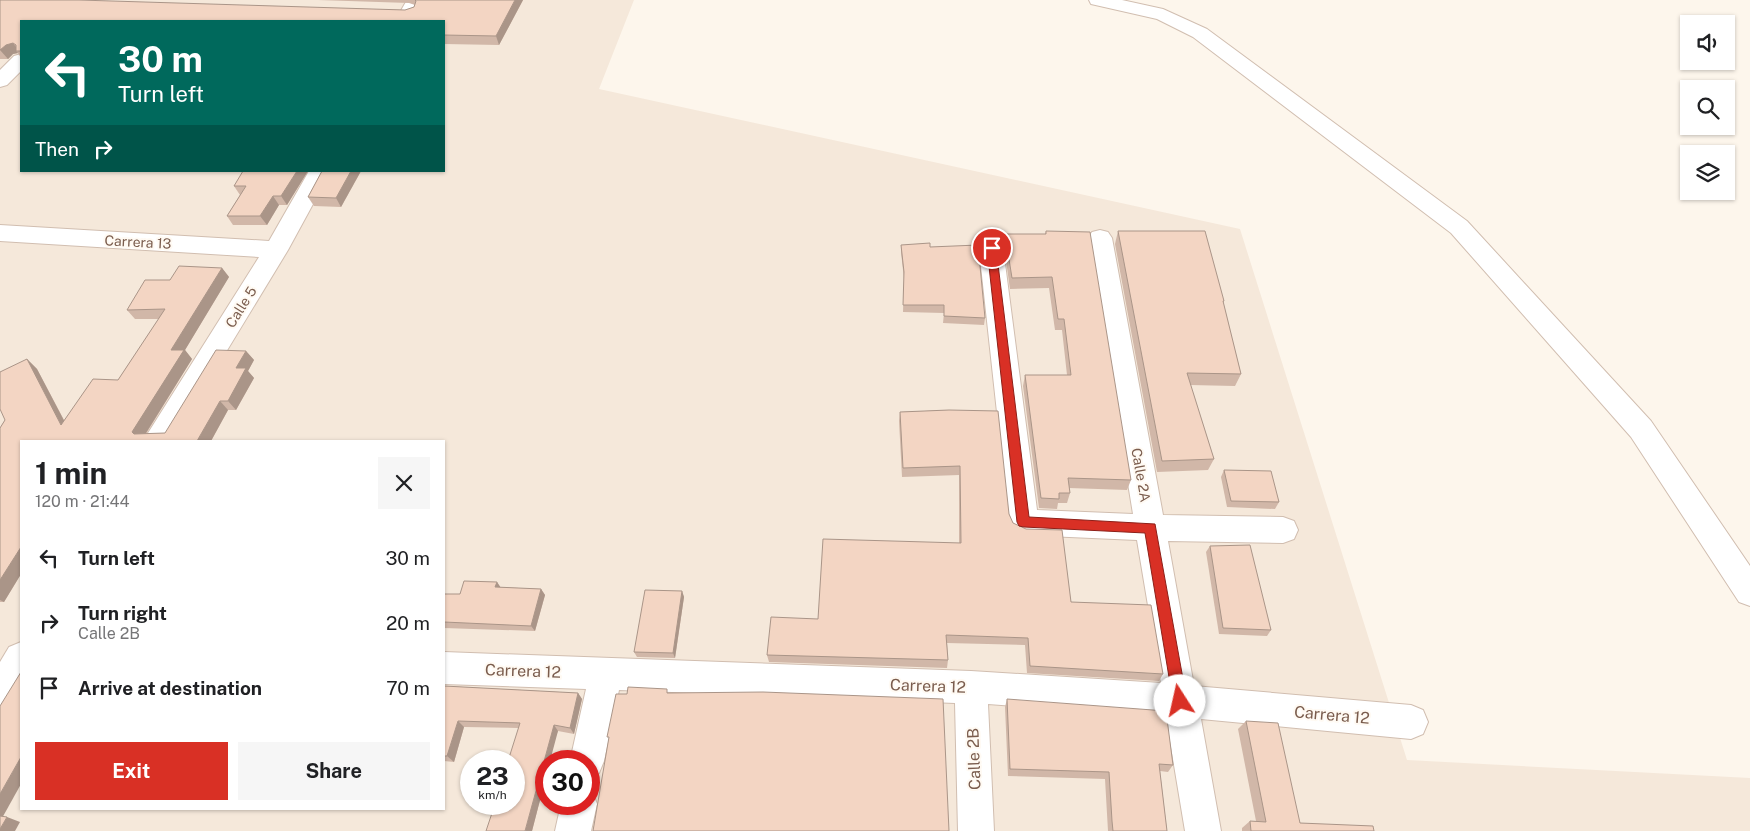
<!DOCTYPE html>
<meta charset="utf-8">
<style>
:root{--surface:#fff;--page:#f6f6f6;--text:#202124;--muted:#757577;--accent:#d93025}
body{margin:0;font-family:"Public Sans",sans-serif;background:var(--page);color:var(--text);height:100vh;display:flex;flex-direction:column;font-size:19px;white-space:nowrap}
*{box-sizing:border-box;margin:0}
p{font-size:16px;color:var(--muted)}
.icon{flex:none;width:28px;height:28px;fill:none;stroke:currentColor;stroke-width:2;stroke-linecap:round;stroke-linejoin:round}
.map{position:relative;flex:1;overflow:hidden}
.drawer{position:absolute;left:20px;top:440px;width:425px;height:370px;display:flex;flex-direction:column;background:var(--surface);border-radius:0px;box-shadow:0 1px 4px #0004}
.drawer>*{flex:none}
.top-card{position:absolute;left:20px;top:20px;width:425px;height:152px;border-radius:0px;box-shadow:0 1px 4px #0004;background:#00695c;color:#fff;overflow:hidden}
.tools{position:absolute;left:1680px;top:15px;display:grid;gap:10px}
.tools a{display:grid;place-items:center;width:55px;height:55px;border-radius:0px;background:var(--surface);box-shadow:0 1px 4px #0004;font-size:25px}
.speed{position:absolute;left:460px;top:750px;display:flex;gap:10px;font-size:25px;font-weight:700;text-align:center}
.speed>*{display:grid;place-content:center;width:65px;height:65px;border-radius:50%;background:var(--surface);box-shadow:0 1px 4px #0004;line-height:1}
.speed small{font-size:12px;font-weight:400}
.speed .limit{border:8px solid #d22;background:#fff;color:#111}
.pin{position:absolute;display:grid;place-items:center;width:42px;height:42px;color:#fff;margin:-21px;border:2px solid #fff;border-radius:50%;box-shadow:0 1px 5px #0007}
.me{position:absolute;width:55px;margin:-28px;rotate:350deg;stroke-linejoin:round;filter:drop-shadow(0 0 4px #0008)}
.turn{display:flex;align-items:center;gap:18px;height:105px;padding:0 15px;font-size:22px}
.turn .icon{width:65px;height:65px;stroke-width:2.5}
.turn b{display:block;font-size:35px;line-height:42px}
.then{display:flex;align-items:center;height:48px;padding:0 15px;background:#0003;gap:10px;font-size:19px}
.round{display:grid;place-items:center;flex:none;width:52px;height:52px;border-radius:0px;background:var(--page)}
.summary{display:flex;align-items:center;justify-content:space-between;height:85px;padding:0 15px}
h1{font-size:30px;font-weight:700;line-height:38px}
.action{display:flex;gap:10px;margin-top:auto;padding:10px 15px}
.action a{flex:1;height:58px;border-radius:0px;background:var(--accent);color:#fff;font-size:20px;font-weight:700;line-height:58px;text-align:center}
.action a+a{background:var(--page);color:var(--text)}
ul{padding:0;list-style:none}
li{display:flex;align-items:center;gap:15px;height:65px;padding:0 15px}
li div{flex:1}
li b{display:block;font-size:19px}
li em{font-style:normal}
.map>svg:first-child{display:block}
</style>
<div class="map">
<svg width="1750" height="831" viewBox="0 0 1750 831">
<rect width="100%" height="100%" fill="#fdf6ec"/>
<path fill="#f5e8da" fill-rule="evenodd" d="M 0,0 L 634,0 L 599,89 L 1240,229 L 1407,760 L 1750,778 L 1750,831 L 0,831 ZM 21,21 L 444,21 L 444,171 L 21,171 ZM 21,441 L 444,441 L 444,809 L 21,809 ZM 471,761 L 514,761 L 514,804 L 471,804 ZM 546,761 L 589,761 L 589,804 L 546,804 Z"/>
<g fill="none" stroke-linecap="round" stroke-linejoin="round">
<g stroke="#d1beb0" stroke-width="2">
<g id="street">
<path d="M 407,0 L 425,0 L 413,21 L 395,21 Z"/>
<path d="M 1089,0 L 1122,0 L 1163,9 L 1207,29 L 1467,221 L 1651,421 L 1750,566 L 1750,606 L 1739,602 L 1631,437 L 1451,233 L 1193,37 L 1157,19 L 1091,4 Z"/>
<path d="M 21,54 L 21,71 L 7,85 L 0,87 L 0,70 L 14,56 Z"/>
<path d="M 309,171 L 331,171 L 288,250 L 172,441 L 143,441 L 259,257 L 0,241 L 0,225 L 269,241 Z"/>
<path d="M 1100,230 L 1108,232 L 1112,238 L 1163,515 L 1283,517 L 1294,521 L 1298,530 L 1294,539 L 1283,543 L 1168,541 L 1194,686 L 1411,705 L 1423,710 L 1428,722 L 1423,734 L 1411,739 L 1201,719 L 1221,831 L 1185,831 L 1166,717 L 988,704 L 994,831 L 958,831 L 955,703 L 619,690 L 604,761 L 599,773 L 589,778 L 589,761 L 570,761 L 586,689 L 444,684 L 444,652 L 971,671 L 1161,683 L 1137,540 L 1024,535 L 1013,531 L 1009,522 L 979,248 L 983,242 L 991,240 L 999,242 L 1003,248 L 1037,510 L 1133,514 L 1088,238 L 1092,232 Z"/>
<path d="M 21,642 L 21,688 L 12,704 L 0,708 L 0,662 L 9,647 Z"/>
<path d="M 589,790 L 592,791 L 597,804 L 591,831 L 555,831 L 561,804 L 589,804 Z"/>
</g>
</g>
<use href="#street" fill="#fff" fill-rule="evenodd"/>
</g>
<g fill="#d1b7a8">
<path d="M 0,0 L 405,10 L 414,7 L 415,5 L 409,3 L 318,0 L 523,0 L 499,45 L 444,44 L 444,21 L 21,21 L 21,58 L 18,53 L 13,54 L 8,59 L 0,59 Z"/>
<path d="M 243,171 L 308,171 L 287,205 L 279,205 L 267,225 L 233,225 L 227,216 L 240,195 L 234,186 Z"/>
<path d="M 322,171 L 361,171 L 341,207 L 314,206 L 308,197 Z"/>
<path d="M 1046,231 L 1131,480 L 1127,490 L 1069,488 L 1070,493 L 1067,503 L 1058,503 L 1057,509 L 1039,508 L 1023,386 L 1025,375 L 1067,375 L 1062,330 L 1055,330 L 1049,288 L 1010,289 L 1004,246 L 1005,234 L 1045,234 Z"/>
<path d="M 1118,231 L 1224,301 L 1223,303 L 1241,374 L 1235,386 L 1190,385 L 1214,459 L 1208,470 L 1157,472 L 1115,244 Z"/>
<path d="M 901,245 L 930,247 L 985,318 L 984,325 L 943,323 L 944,313 L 903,312 L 904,279 L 901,252 Z"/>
<path d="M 222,268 L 229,277 L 185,350 L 192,359 L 146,434 L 165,433 L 246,351 L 254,360 L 248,371 L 254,378 L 236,410 L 228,410 L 211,441 L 21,441 L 21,574 L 4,602 L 0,602 L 0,428 L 5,420 L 27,359 L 37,369 L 64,420 L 118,380 L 159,319 L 135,319 L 127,310 L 170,280 Z"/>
<path d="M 949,410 L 1009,514 L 1013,523 L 1071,602 L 1163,674 L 1159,681 L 1027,673 L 1025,645 L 947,643 L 948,660 L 947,668 L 769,662 L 767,655 L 818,619 L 959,543 L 959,475 L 902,477 L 899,421 L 900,412 Z"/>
<path d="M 1224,470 L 1279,502 L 1275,509 L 1227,507 L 1221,477 Z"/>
<path d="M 1210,546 L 1271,630 L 1267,636 L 1219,634 L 1206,552 Z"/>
<path d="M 497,582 L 500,587 L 541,589 L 545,595 L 535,631 L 444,628 L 444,594 L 460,594 Z"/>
<path d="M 682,591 L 684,597 L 675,658 L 637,657 L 634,652 Z"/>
<path d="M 444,686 L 578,693 L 582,699 L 574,734 L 558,731 L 546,761 L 546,777 L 532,831 L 518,728 L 464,727 L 454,762 L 444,761 Z"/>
<path d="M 1007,699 L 1173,765 L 1168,772 L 1160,771 L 1167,831 L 1108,831 L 1105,779 L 1008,776 L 1005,707 Z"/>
<path d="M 1246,721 L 1300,823 L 1374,831 L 1242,831 L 1242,828 L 1250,821 L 1256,821 L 1238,729 Z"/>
</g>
<g fill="#aa9588">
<path d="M 515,0 L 523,0 L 499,45 L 496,36 Z"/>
<path d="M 13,43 L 19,51 L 16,51 L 18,53 L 13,54 L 8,59 L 0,50 L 6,45 Z"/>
<path d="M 297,171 L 308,171 L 287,205 L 281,196 Z"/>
<path d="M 351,171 L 361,171 L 341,207 L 336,198 Z"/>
<path d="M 273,196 L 279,205 L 267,225 L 260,216 Z"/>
<path d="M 222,268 L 229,277 L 185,350 L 192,359 L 141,441 L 132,432 L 171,350 Z"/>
<path d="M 246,351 L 254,360 L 248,371 L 254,378 L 236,410 L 228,401 L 236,368 Z"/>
<path d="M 27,359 L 37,369 L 71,434 L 61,425 Z"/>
<path d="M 220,401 L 228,410 L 211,441 L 197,441 Z"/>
<path d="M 21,547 L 21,574 L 4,602 L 0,600 L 0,580 Z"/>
<path d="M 497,582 L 501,588 L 495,587 Z"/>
<path d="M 541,589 L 545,595 L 535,631 L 531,626 Z"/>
<path d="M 682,591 L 684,597 L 675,658 L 673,653 Z"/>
<path d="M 578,693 L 582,699 L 574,734 L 570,728 Z"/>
<path d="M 458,721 L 464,727 L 454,762 L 447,756 Z"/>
<path d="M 554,725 L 558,731 L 550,761 L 546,761 L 546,777 L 532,831 L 525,831 Z"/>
<path d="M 21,757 L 21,784 L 1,820 L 0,820 L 0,794 Z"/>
<path d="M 7,817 L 20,822 L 15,831 L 0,831 L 0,829 Z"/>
</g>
<g fill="#f3d5c3" stroke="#aa9588">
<path d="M 0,0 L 79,0 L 405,10 L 414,7 L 416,1 L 415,0 L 515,0 L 496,36 L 444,35 L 444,21 L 21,21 L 21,51 L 16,51 L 16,45 L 13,43 L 6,45 L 0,50 Z"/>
<path d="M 243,171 L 297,171 L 281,196 L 273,196 L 260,216 L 227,216 L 246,186 L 234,186 Z"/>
<path d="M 322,171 L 351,171 L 336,198 L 308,197 Z"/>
<path d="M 1046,231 L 1090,232 L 1131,480 L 1068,478 L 1070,493 L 1059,493 L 1059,499 L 1041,498 L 1025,375 L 1071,375 L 1064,319 L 1058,319 L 1052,277 L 1012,278 L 1005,234 L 1046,234 Z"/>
<path d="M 1118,231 L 1205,231 L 1224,301 L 1223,301 L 1241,374 L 1187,373 L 1214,459 L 1162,461 Z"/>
<path d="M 930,243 L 930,247 L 978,245 L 985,318 L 944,316 L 944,305 L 903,305 L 904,272 L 901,245 Z"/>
<path d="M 179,266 L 222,268 L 171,350 L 184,350 L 132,432 L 134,434 L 165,433 L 216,350 L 246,351 L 236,368 L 246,368 L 228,401 L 220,401 L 197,441 L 21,441 L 21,547 L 0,580 L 0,428 L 5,420 L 0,409 L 0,372 L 27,359 L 61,425 L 93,379 L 118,380 L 165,309 L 127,310 L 145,280 L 170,280 Z"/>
<path d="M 949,410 L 998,411 L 1009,514 L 1013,523 L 1026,529 L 1062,530 L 1071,602 L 1151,605 L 1163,674 L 1030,666 L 1028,638 L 946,635 L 948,660 L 767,655 L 771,617 L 818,619 L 823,539 L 961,543 L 960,466 L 903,468 L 900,412 Z"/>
<path d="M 1224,470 L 1271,471 L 1279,502 L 1231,501 Z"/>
<path d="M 1250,545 L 1271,630 L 1223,628 L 1210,546 Z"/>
<path d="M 464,581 L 497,582 L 495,587 L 541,589 L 531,626 L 444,622 L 444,594 L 460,594 Z"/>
<path d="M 645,590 L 682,591 L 673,653 L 634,652 Z"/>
<path d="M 21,672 L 21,757 L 0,794 L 0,706 Z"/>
<path d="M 444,686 L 578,693 L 570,728 L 554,725 L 525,831 L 486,831 L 495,804 L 514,804 L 514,761 L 508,761 L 520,723 L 458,721 L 447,756 L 444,756 Z"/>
<path d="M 628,687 L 667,689 L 667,693 L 763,692 L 943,699 L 949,831 L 593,831 L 609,737 L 607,737 L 616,694 L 627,694 Z"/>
<path d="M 1007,699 L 1166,711 L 1173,765 L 1159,764 L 1167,831 L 1113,831 L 1112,821 L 1109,772 L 1010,769 Z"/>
<path d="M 1246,721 L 1278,723 L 1300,823 L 1373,826 L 1374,831 L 1251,831 L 1250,821 L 1266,822 Z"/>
<path d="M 0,816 L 7,817 L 0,829 Z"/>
</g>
<path fill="#d93025" stroke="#8d1f18" d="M 992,245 L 996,248 L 1029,517 L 1155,524 L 1187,701 L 1185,706 L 1180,708 L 1175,706 L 1173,701 L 1145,533 L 1024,527 L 1019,526 L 1017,522 L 987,248 Z"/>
<g text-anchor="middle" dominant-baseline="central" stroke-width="4" stroke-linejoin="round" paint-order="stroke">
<g font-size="14" fill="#7a5c4d" stroke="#fffaf3">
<text transform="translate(138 242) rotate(3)">Carrera 13</text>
<text transform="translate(241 307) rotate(-58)">Calle 5</text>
<text transform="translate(1141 475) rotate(80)">Calle 2A</text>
</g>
<g font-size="16" fill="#7a5c4d" stroke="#fffaf3">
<text transform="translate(523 671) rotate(2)">Carrera 12</text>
<text transform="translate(928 686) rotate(2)">Carrera 12</text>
<text transform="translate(1332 715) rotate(5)">Carrera 12</text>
<text transform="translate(974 759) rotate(-92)">Calle 2B</text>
</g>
</g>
</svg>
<div class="tools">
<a><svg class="icon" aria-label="sound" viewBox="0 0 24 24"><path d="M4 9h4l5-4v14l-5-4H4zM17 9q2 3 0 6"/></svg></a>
<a><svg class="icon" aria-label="search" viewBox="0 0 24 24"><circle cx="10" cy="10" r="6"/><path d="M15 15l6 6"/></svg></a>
<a><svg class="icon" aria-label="layers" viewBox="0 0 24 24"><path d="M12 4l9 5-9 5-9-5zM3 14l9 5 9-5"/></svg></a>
</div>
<div class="speed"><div>23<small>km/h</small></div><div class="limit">30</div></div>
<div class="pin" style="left:992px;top:248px;background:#d93025"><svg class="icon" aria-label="arrive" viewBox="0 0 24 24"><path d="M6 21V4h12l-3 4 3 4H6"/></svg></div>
<svg class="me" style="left:1180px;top:701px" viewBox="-20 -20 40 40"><circle r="19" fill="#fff"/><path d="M0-13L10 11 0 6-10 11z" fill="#d93025"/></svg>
<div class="top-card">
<div class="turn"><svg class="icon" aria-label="left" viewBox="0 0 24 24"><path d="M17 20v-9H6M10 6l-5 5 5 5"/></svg><div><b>30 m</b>Turn left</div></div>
<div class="then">Then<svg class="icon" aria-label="right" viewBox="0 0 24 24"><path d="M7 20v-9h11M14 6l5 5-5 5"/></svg></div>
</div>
<section class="drawer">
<div class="summary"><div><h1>1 min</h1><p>120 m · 21:44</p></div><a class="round"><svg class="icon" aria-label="close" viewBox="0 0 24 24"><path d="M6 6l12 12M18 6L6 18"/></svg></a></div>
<ul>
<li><svg class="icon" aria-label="left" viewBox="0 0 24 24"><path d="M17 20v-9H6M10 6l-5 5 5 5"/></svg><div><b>Turn left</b></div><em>30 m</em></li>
<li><svg class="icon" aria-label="right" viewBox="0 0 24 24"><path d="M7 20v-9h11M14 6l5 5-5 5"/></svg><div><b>Turn right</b><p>Calle 2B</p></div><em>20 m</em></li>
<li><svg class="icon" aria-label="arrive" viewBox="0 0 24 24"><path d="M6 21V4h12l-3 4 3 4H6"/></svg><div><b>Arrive at destination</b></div><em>70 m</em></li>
</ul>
<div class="action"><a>Exit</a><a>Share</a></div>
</section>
</div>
